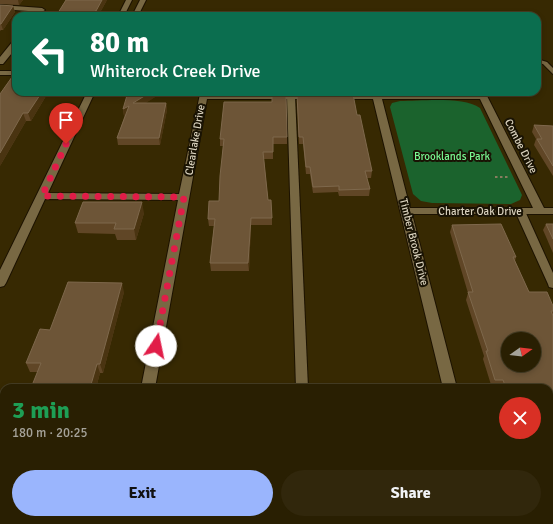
<!DOCTYPE html>
<meta charset="utf-8">
<style>
:root{--surface:#291f02;--page:#31270c;--text:#f1f3f6;--muted:#a5a299;--line:#453d24;--accent:#9ab5fd}
body{margin:0;font-family:Signika,sans-serif;background:var(--page);color:var(--text);height:100vh;display:flex;flex-direction:column;font-size:15px;white-space:nowrap}
*{box-sizing:border-box;margin:0}
p{font-size:13px;color:var(--muted)}
.icon{flex:none;width:22px;height:22px;fill:none;stroke:currentColor;stroke-width:2;stroke-linecap:round;stroke-linejoin:round}
.map{position:relative;flex:1;overflow:hidden}
.drawer{position:absolute;left:0px;top:384px;width:553px;height:140px;display:flex;flex-direction:column;background:var(--surface);border-radius:12px 12px 0 0;box-shadow:0 2px 6px #0003,0 0 0 1px var(--line)}
.drawer>*{flex:none}
.banner{position:absolute;left:12px;top:12px;width:529px;height:84px;border-radius:12px;box-shadow:0 2px 6px #0003,0 0 0 1px var(--line);background:#0b6e4f;color:#fff;overflow:hidden}
.needle{width:26px;rotate:76deg}
.tools{position:absolute;left:501px;top:332px;display:grid;gap:8px}
.tools a{display:grid;place-items:center;width:40px;height:40px;border-radius:50%;background:var(--surface);box-shadow:0 2px 6px #0003,0 0 0 1px var(--line);font-size:20px}
.pin{position:absolute;display:grid;place-items:center;width:34px;height:34px;color:#fff;margin:-41px -17px;border-radius:50% 50% 50% 0;rotate:-45deg;box-shadow:0 0 4px #0007}
.pin .icon{rotate:45deg}
.me{position:absolute;width:44px;margin:-22px;rotate:11deg;stroke-linejoin:round;filter:drop-shadow(0 0 3px #0008)}
.turn{display:flex;align-items:center;gap:14px;height:84px;padding:0 12px;font-size:18px}
.turn .icon{width:52px;height:52px;stroke-width:2.5}
.turn b{display:block;font-size:28px;line-height:34px}
.round{display:grid;place-items:center;flex:none;width:42px;height:42px;border-radius:21px;background:var(--page)}
.overview{display:flex;align-items:center;justify-content:space-between;height:68px;padding:0 12px}
h1{font-size:24px;font-weight:800;line-height:30px;color:#1e9e55}
.primary-button{display:flex;gap:8px;margin-top:auto;padding:8px 12px}
.primary-button a{flex:1;height:46px;border-radius:24px;background:var(--accent);color:#111;font-size:16px;font-weight:800;line-height:46px;text-align:center}
.primary-button a+a{background:var(--page);color:var(--text)}
.map>svg:first-child{display:block}
</style>
<div class="map">
<svg width="553" height="524" viewBox="0 0 553 524">
<rect width="100%" height="100%" fill="#372902"/>
<path fill="#1b632d" d="M 400,101 C 421,101 463,96 480,108 L 522,195 L 520,200 L 511,204 L 432,203 L 421,201 L 413,194 L 390,107 L 392,103 Z"/>
<g fill="none" stroke-linecap="round" stroke-linejoin="round">
<g stroke="#1c1200" stroke-width="2">
<g id="lane">
<path d="M 537,59 L 547,62 L 553,68 L 553,74 L 543,64 L 537,63 Z"/>
<path d="M 201,92 L 207,92 L 205,97 L 201,97 Z"/>
<path d="M 291,94 L 295,96 L 308,388 L 296,388 L 287,96 Z"/>
<path d="M 520,208 L 525,211 L 553,273 L 553,288 L 549,287 L 548,284 L 515,211 Z"/>
<rect x="300" y="520" width="14" height="4"/>
</g>
</g>
<g stroke="#1c1200" stroke-width="2">
<g id="street">
<path d="M 126,0 L 132,0 L 124,16 L 118,16 Z"/>
<path d="M 140,0 L 146,0 L 138,16 L 132,16 Z"/>
<path d="M 0,5 L 42,8 L 45,10 L 42,12 L 0,9 Z"/>
<path d="M 13,41 L 16,41 L 16,48 L 3,64 L 0,64 L 0,57 Z"/>
<rect x="0" y="71" width="16" height="4"/>
<path d="M 87,92 L 95,92 L 48,193 L 179,194 L 200,94 L 312,93 L 316,96 L 312,99 L 207,99 L 155,388 L 141,388 L 178,200 L 45,199 L 6,283 L 4,286 L 0,287 L 0,270 Z"/>
<path d="M 477,92 L 485,92 L 544,208 L 553,208 L 553,214 L 412,214 L 457,388 L 443,388 L 373,99 L 338,99 L 334,96 L 338,93 L 478,93 ZM 382,99 L 480,99 L 533,208 L 410,208 Z"/>
<path d="M 113,520 L 131,520 L 130,524 L 112,524 Z"/>
<path d="M 474,520 L 492,520 L 493,524 L 475,524 Z"/>
</g>
</g>
<path stroke="#887d5f" stroke-width="2" stroke-dasharray="2.5 2.5" stroke-linecap="butt" d="M 495,177 L 508,177"/>
<use href="#lane" fill="#786843" fill-rule="evenodd"/>
<use href="#street" fill="#786843" fill-rule="evenodd"/>
</g>
<g fill="#604626">
<path d="M 0,0 L 23,0 L 19,5 L 0,4 Z"/>
<path d="M 107,0 L 98,16 L 56,16 Z"/>
<path d="M 0,5 L 13,6 L 15,12 L 3,30 L 1,30 L 0,31 Z"/>
<path d="M 16,92 L 51,92 L 49,96 L 46,96 L 31,121 L 26,121 L 0,166 Z"/>
<path d="M 163,92 L 145,103 L 166,103 L 167,110 L 160,145 L 118,145 L 117,138 L 125,115 L 124,116 L 123,109 Z"/>
<path d="M 297,94 L 357,115 L 372,171 L 371,178 L 367,178 L 370,189 L 369,196 L 339,196 L 338,192 L 313,193 L 310,174 L 306,174 L 303,144 L 299,144 Z"/>
<path d="M 272,102 L 287,137 L 287,144 L 273,144 L 273,159 L 264,159 L 268,200 L 272,218 L 272,225 L 251,225 L 249,271 L 211,271 L 210,263 L 214,226 L 209,226 L 208,219 L 219,201 L 223,146 L 220,146 L 220,139 Z"/>
<path d="M 534,125 L 553,126 L 553,176 L 534,145 L 536,139 L 532,132 Z"/>
<path d="M 144,213 L 136,240 L 117,240 L 115,234 L 78,233 L 75,223 Z"/>
<path d="M 546,224 L 553,224 L 553,253 L 543,230 Z"/>
<path d="M 452,225 L 516,257 L 515,261 L 529,292 L 553,306 L 553,524 L 541,524 L 540,520 L 549,520 L 549,388 L 492,388 L 483,359 L 484,356 L 466,300 L 468,293 L 450,232 Z"/>
<path d="M 124,292 L 103,373 L 100,373 L 96,388 L 31,388 L 38,372 L 30,372 L 26,363 L 50,330 Z"/>
<path d="M 4,465 L 4,513 L 0,513 L 0,476 Z"/>
</g>
<g fill="#4a3411">
<path d="M 18,0 L 23,0 L 19,5 Z"/>
<path d="M 102,0 L 107,0 L 98,16 L 96,11 Z"/>
<path d="M 13,6 L 15,12 L 3,30 L 1,24 Z"/>
<path d="M 95,11 L 96,16 L 92,16 Z"/>
<path d="M 42,92 L 45,92 L 46,96 L 31,121 L 28,113 Z"/>
<path d="M 48,92 L 51,92 L 49,96 Z"/>
<path d="M 151,92 L 163,92 L 135,110 L 133,103 Z"/>
<path d="M 166,103 L 167,110 L 160,145 L 159,138 Z"/>
<path d="M 129,106 L 130,112 L 124,116 L 123,109 Z"/>
<path d="M 23,113 L 26,121 L 0,166 L 0,153 Z"/>
<path d="M 142,202 L 144,213 L 136,240 L 134,229 Z"/>
<path d="M 251,218 L 251,225 L 249,271 L 248,263 Z"/>
<path d="M 122,283 L 124,292 L 103,373 L 100,364 Z"/>
<path d="M 97,364 L 100,373 L 96,388 L 90,388 Z"/>
</g>
<g fill="#6d5537" stroke="#7e684c" fill-rule="evenodd">
<path d="M 66,0 L 102,0 L 96,11 L 95,11 L 92,16 L 56,16 Z"/>
<path d="M 0,5 L 13,6 L 1,24 L 0,24 Z"/>
<path d="M 12,77 L 16,77 L 16,92 L 42,92 L 28,113 L 23,113 L 0,153 L 0,94 Z"/>
<path d="M 128,92 L 151,92 L 133,103 L 166,103 L 159,138 L 117,138 L 129,106 L 123,109 Z"/>
<path d="M 272,94 L 286,94 L 287,137 L 273,137 L 273,152 L 263,152 L 268,200 L 271,200 L 272,218 L 251,218 L 248,263 L 210,263 L 215,219 L 208,219 L 209,201 L 219,201 L 220,176 L 224,139 L 220,139 L 224,102 L 272,102 Z"/>
<path d="M 297,94 L 353,94 L 357,115 L 360,115 L 372,171 L 365,171 L 370,189 L 339,190 L 339,186 L 313,187 L 310,167 L 306,167 L 303,137 L 299,137 Z"/>
<path d="M 534,125 L 553,126 L 553,166 L 537,139 L 542,139 Z"/>
<path d="M 83,202 L 142,202 L 134,229 L 114,229 L 116,223 L 75,223 Z"/>
<path d="M 501,224 L 516,257 L 513,257 L 529,292 L 547,292 L 553,306 L 553,311 L 551,311 L 553,316 L 553,524 L 548,524 L 547,520 L 549,520 L 549,388 L 506,388 L 503,380 L 495,380 L 486,351 L 488,351 L 468,292 L 473,292 L 452,225 ZM 508,339 L 534,339 L 534,365 L 508,365 Z"/>
<path d="M 546,224 L 553,224 L 553,239 Z"/>
<path d="M 68,282 L 122,283 L 100,364 L 97,364 L 90,388 L 31,388 L 41,363 L 26,363 L 40,329 L 50,330 Z"/>
<path d="M 4,465 L 4,504 L 0,504 L 0,476 Z"/>
</g>
<g fill="none" stroke-linecap="round" stroke-linejoin="round">
<path stroke="#e11d48" stroke-width="7" stroke-dasharray="0 12.6" d="M 66,144 L 42,196 L 184,197 L 156,346"/>
</g>
<g text-anchor="middle" dominant-baseline="central" stroke-width="4" stroke-linejoin="round" paint-order="stroke">
<g font-size="11" fill="#dad2be" stroke="#191304">
<text transform="translate(195 140) rotate(-80)">Clearlake Drive</text>
<text transform="translate(521 146) rotate(63)">Combe Drive</text>
<text x="480" y="211">Charter Oak Drive</text>
<text transform="translate(414 242) rotate(76)">Timber Brook Drive</text>
</g>
<g font-size="11" fill="#79f992" stroke="#191304">
<text x="452" y="156">Brooklands Park</text>
</g>
</g>
</svg>
<div class="tools">
<a><svg class="needle" viewBox="-14 -14 28 28"><path d="M0-13l5 13h-10z" fill="#e53935"/><path d="M0 13l5-13h-10z" fill="#a5a299"/></svg></a>
</div>
<div class="pin" style="left:66px;top:144px;background:#d93025"><svg class="icon" aria-label="arrive" viewBox="0 0 24 24"><path d="M6 21V4h12l-3 4 3 4H6"/></svg></div>
<svg class="me" style="left:156px;top:346px" viewBox="-20 -20 40 40"><circle r="19" fill="#fff"/><path d="M0-13L10 11 0 6-10 11z" fill="#e11d48"/></svg>
<div class="banner">
<div class="turn"><svg class="icon" aria-label="left" viewBox="0 0 24 24"><path d="M17 20v-9H6M10 6l-5 5 5 5"/></svg><div><b>80 m</b>Whiterock Creek Drive</div></div>
</div>
<section class="drawer">
<div class="overview"><div><h1>3 min</h1><p>180 m · 20:25</p></div><a class="round" style="background:#d93025;color:#fff"><svg class="icon" aria-label="close" viewBox="0 0 24 24"><path d="M6 6l12 12M18 6L6 18"/></svg></a></div>
<div class="primary-button"><a>Exit</a><a>Share</a></div>
</section>
</div>
